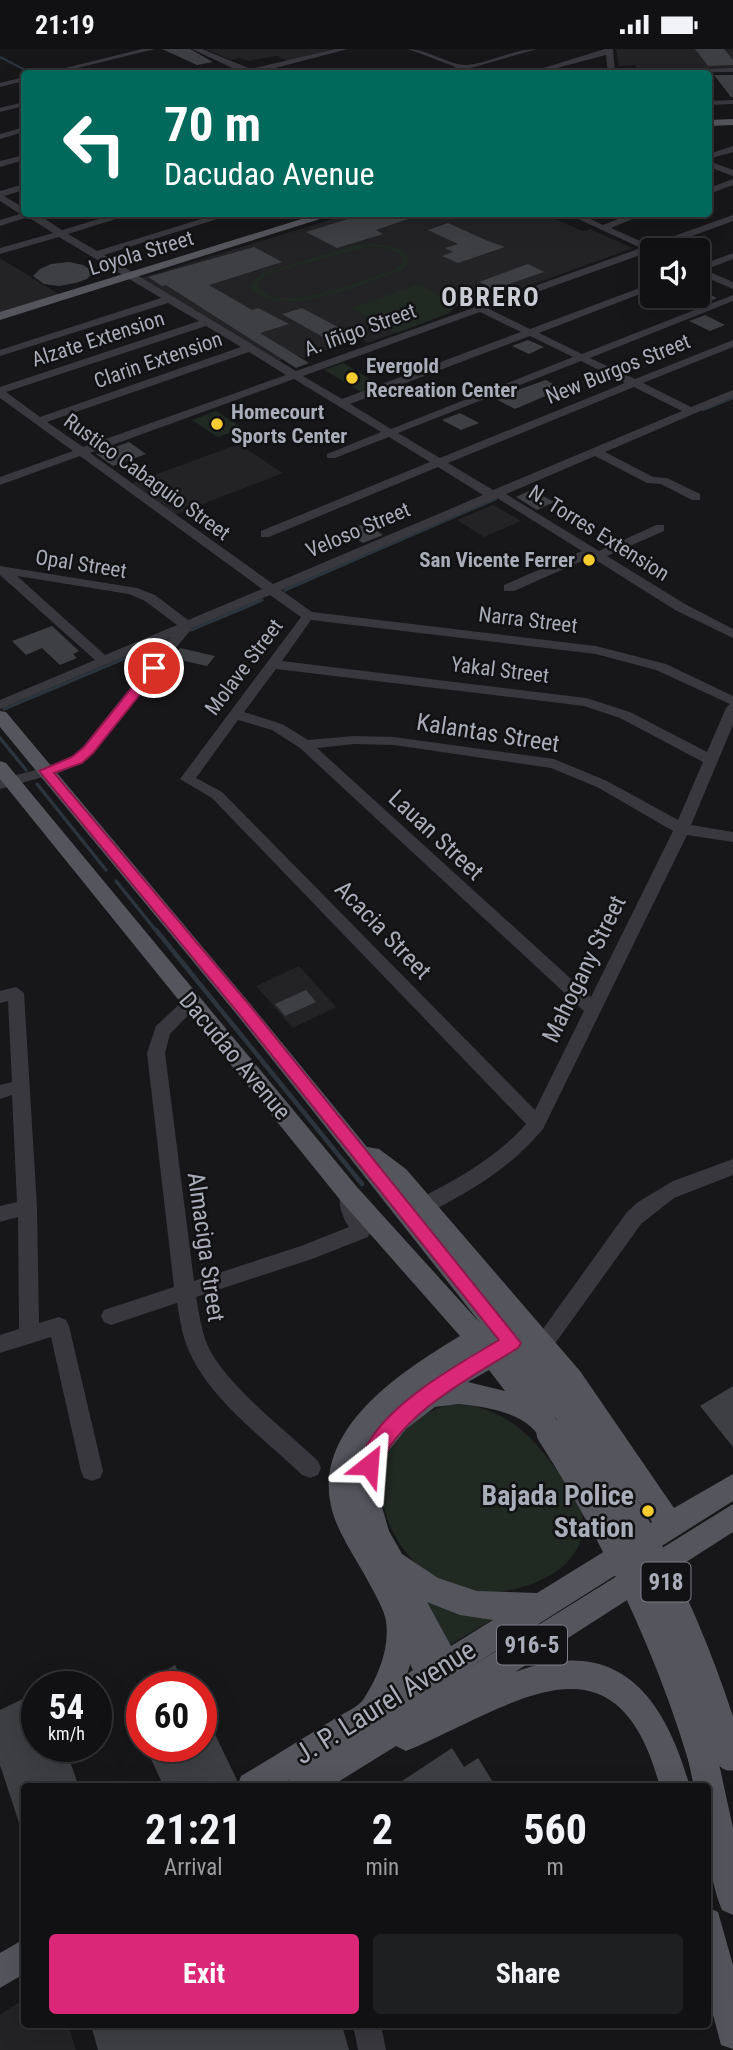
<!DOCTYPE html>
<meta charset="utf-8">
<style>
:root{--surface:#111113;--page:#1e1f21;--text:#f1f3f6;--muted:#9c9da0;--line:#303133;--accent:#db2777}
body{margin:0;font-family:"Roboto Condensed",sans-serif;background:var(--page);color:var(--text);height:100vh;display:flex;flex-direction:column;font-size:26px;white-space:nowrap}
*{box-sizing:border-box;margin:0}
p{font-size:23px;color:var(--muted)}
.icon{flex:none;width:38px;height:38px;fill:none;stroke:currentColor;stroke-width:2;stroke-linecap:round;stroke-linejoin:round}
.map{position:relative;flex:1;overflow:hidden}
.panel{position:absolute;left:21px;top:1734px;width:690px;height:245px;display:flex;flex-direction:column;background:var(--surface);border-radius:7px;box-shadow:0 7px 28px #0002,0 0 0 2px var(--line)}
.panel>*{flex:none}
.guide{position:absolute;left:21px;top:21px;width:691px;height:147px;border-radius:7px;box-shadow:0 7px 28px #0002,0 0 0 2px var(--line);background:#00695c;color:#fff;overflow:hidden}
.tools{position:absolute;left:640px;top:189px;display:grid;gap:14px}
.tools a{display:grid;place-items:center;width:70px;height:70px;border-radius:7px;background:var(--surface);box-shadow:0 7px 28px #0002,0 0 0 2px var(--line);font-size:35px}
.speed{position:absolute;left:21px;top:1622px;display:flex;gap:14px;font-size:35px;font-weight:700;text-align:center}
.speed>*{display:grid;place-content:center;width:91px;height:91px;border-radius:50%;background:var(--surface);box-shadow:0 7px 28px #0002,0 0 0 2px var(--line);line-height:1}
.speed small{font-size:18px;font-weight:400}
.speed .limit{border:10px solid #d22;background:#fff;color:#111}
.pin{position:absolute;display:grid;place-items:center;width:60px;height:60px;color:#fff;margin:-30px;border:4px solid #fff;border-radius:50%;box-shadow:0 2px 7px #0007}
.me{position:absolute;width:77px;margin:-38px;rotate:28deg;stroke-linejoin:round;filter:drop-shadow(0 0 5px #0008)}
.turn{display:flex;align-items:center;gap:24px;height:147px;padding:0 28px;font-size:32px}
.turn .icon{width:91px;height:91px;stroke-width:2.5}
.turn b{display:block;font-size:49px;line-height:60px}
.eta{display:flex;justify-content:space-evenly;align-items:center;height:119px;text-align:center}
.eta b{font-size:42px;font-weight:700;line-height:49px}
.cta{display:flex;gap:14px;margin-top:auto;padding:14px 28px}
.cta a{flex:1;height:80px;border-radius:7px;background:var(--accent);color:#fff;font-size:28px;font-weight:700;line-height:80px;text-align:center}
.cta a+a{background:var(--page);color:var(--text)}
.status{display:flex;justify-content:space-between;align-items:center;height:49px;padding:0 35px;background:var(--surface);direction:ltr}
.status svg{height:19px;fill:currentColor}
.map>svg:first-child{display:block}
</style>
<div class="status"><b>21:19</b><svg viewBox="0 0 49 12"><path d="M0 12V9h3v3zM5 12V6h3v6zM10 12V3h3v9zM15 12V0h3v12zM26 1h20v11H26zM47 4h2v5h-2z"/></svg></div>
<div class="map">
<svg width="733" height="2001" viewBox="0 0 733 2001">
<rect width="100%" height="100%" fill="#171719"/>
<g fill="#232326">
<path d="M 205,0 L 333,0 L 288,12 L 276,7 L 248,12 L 240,9 L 231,11 Z"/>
<path d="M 616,0 L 733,0 L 733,20 L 639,24 L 635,16 L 619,17 Z"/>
<path d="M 349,165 L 543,165 L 583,182 L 590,180 L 633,199 L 509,244 L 492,245 L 455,258 L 449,264 L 368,294 L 358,289 L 304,309 L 295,306 L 278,312 L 141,229 Z"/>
<path d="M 0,209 L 60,246 L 0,264 Z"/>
<path d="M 239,395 L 283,424 L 174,466 L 132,434 Z"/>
<path d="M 493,456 L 521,472 L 484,488 L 457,471 Z"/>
<path d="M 299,917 L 336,958 L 293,979 L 256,937 Z"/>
<path d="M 24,1950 L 24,1976 L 68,1976 L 76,2001 L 0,2001 L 0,1966 Z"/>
</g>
<g fill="#212923" fill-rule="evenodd">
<path d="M 370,195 C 385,196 401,197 410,210 L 403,221 C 364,233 287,271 252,241 L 251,235 L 263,224 L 357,196 ZM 370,197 L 393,201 L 400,205 L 402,215 L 396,220 C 370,228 272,271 257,235 L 266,225 Z"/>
<path d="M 419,235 L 456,255 L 449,264 L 397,284 L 351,259 Z"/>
<path d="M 343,314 L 380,336 L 361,343 L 324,321 Z"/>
<path d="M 216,362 L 243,379 L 218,388 L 192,371 Z"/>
<path d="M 452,1355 C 502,1355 535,1388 561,1428 C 567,1436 575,1445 579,1454 C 592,1486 574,1514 547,1528 C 405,1601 309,1391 452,1355 Z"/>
<path d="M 415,1542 L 497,1568 L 446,1598 Z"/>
</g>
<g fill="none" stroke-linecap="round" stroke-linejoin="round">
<g stroke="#2c343e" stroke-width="2">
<path d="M 0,8 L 31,24"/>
<path d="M 306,164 L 313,168"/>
</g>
<g stroke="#2c343e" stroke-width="2.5">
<path d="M 703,361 L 733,349"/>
<path d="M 359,509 L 496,450"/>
</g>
<g stroke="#2c343e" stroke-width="3.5">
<path d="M 285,541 L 363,507"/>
<path d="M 191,581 L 262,551"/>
<path d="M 4,660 L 171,590"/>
<path d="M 0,689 L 26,721"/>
<path d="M 37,735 L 106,821"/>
<path d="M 116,832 L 157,883"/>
</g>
<path stroke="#2c343e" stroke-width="4.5" d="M 156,881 L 362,1135"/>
</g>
<g fill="#3e3f43">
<path d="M 162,0 L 190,0 L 213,13 L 197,16 Z"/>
<path d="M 695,0 L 724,0 L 733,11 L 733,16 L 708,17 Z"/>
<path d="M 714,26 L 733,26 L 733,48 L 731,48 Z"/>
<path d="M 368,164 L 417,164 L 417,167 L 376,181 L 383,185 L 337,199 L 306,183 Z"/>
<path d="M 448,174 L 488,192 L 505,198 L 458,214 L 442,207 L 453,203 L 445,199 L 458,195 L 428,181 Z"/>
<path d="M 254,198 L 282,213 L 209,236 L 252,261 L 258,259 L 289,275 L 260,284 L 309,314 L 296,319 L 166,236 L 162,237 L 148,228 Z"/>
<path d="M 69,213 L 83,216 L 94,223 L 87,230 L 76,234 L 59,237 L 44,235 L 33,227 L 40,220 L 51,215 Z"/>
<path d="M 528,215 L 544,223 L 494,240 L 479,233 Z"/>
<path d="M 702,242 L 717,249 L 689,260 L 674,253 L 698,247 Z"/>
<path d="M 302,259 L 338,278 L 358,289 L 337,296 L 282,265 Z"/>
<path d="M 705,266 L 725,276 L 710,282 L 689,272 Z"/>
<path d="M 528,291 L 544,298 L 529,305 L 512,297 Z"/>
<path d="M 546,331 L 562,340 L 515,360 L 494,349 Z"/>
<path d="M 460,364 L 479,374 L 461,381 L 442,371 Z"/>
<path d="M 129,393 L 146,405 L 113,417 L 96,405 Z"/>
<path d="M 531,441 L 554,453 L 537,461 L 516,448 Z"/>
<path d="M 365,474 L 383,486 L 363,494 L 345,483 Z"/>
<path d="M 52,577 L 79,602 L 73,605 L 77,609 L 60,616 L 42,599 L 26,606 L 12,592 Z"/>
<path d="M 180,599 L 215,607 L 207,617 L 171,609 Z"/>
<path d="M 306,941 L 316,953 L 285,967 L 275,955 Z"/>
<path d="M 733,1337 L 733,1398 L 700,1357 Z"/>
<path d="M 175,1616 L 186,1638 L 137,1638 Z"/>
<path d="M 37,1643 L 37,1698 L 65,1698 L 79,1738 L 24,1738 L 24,1783 L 22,1783 L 0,1716 L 0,1661 Z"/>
<path d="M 210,1675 L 237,1731 L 226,1738 L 164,1738 L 151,1710 L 172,1698 L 201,1698 L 201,1680 Z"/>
<path d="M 452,1699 L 464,1718 L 478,1709 L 496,1738 L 393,1738 Z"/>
<path d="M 91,1976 L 342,1976 L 349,2001 L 98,2001 Z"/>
</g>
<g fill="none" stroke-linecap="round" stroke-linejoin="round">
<g fill="#38383e" fill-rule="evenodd">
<path d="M 142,0 L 155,0 L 57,24 L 45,24 Z"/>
<path d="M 192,0 L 202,0 L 251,20 L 335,0 L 348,0 L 256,24 L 243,24 Z"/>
<path d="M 408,0 C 428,0 450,17 467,16 C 491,14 512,0 537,0 L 471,19 L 471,22 L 440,24 L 456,18 Z"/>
<path d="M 605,0 L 613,0 L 615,24 L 608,24 L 606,6 L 538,24 L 527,24 Z"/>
<path d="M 733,19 L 733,23 L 654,24 L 658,22 Z"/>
<path d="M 24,28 L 24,32 L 0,38 L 0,34 Z"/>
<path d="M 733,51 L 733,55 L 709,56 L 709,52 Z"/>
<path d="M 24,53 L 24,57 L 0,63 L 0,59 Z"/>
<path d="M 21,79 L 24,79 L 24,83 L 0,90 L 0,85 Z"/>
<path d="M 733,97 L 733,103 L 709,110 L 709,105 Z"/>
<path d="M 24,106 L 24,111 L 0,118 L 0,112 Z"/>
<path d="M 709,112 L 733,121 L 733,127 L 709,118 Z"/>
<path d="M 733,130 L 733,136 L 709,145 L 709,139 Z"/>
<path d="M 24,135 L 24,141 L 4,147 L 24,159 L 24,164 L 36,164 L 62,181 L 119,164 L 135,164 L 68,185 L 97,202 L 221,164 L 236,164 L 104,206 L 296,322 L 641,199 L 565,164 L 578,164 L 603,176 L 633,164 L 647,164 L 611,179 L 649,196 L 733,166 L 733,172 L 657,200 L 653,204 L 649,203 L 489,260 L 530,280 L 653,234 L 653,240 L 539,284 L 582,305 L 733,246 L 733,252 L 590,309 L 635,330 L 733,291 L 733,298 L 643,334 L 691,358 L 733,341 L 733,348 L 605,403 L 653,428 L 667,429 L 700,445 L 700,451 L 692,451 L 661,435 L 647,434 L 595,407 L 506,445 L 599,502 L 656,476 L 664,476 L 664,482 L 607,507 L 685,555 L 733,580 L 733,589 L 675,561 L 591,508 L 514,542 L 504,542 L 504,536 L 582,502 L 497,449 L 281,541 L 312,563 L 596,597 L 666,615 L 733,647 L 733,676 L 691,776 L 733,783 L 733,793 L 687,786 L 543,1080 C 512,1117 475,1140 432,1162 L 425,1164 L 418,1162 L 415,1156 L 418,1150 C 458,1130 496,1109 526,1075 L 212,749 L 180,730 L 301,568 L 270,546 L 192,579 L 88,710 L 61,723 L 0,740 L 0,730 L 51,717 L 78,704 L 171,588 L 0,660 L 0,651 L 95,611 L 0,526 L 0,517 L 137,539 L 155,546 L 188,571 L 262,540 L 80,407 L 0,436 L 0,428 L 73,402 L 0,349 L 0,338 L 199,272 L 168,254 L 0,307 L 0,301 L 161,249 L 59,188 L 0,205 L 0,199 L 53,184 L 28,168 L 0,177 L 0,171 L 20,165 L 0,152 L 0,142 ZM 480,263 L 521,283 L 342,350 L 303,327 ZM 206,277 L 241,298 L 40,368 L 6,343 ZM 530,287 L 573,308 L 391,380 L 350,355 ZM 249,303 L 286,326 L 83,398 L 47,373 ZM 581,312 L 625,334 L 440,409 L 398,384 ZM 294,330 L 381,383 L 327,405 L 327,409 L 335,409 L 389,388 L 430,413 L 261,482 L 261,488 L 269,488 L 438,418 L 483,446 L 273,535 L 90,404 ZM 634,338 L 682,362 L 493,441 L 448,414 ZM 17,527 L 129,545 L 145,552 L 177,576 L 105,606 ZM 311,571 L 596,605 L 656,621 L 730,655 L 726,659 L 707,703 L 630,663 L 586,649 L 282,612 ZM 276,620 L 584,657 L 620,669 L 703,713 L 678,771 L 607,732 L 554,710 L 394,688 L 354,687 L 308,691 L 282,675 L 244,663 ZM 238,671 L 272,681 L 300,699 L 584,962 L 535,1061 L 222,743 L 196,729 ZM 354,695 L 394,696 L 551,719 L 597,738 L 673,782 L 591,948 L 317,699 Z"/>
<path d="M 733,204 L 733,210 L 705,221 L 733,233 L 733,240 L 698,225 L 698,217 Z"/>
<path d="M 16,938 L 24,944 L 37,1158 L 39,1274 L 59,1268 L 66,1271 L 69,1277 L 103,1422 L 100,1429 L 92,1432 L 84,1429 L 81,1422 L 51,1288 L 0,1304 L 0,1286 L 19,1280 L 18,1168 L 0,1173 L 0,1157 L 17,1153 L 12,1046 L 0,1050 L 0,1036 L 12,1033 L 8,952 L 0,954 L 0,942 Z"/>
<path d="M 191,948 L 200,954 L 170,985 L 165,1004 L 194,1232 L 301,1197 L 349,1178 C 342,1168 336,1151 342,1140 L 349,1137 L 356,1140 L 361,1166 L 371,1182 L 368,1188 L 312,1210 L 196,1248 C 199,1263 201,1280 207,1295 C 224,1335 286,1381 318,1412 L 321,1419 L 318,1426 L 310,1429 L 302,1426 C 264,1389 211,1352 189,1302 C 182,1287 180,1270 177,1254 L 111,1276 L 104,1273 L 101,1267 L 104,1261 L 174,1238 L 147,1004 L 156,977 L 185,950 Z"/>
<path d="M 733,1110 L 733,1126 L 674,1149 L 641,1175 L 549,1303 L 542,1306 L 535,1303 L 532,1297 L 535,1291 L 627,1163 L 638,1153 L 673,1132 Z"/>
<path d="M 353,1976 L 381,1976 L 386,2001 L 358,2001 Z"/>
</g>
<g fill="#54555d" fill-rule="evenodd">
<path d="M 733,70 L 733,76 L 709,77 L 709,71 Z"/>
<path d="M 321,164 L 339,164 L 0,271 L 0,263 Z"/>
<path d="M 0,662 L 6,663 L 252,957 L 367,1098 L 379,1100 L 406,1120 L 580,1322 L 674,1459 L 733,1425 L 733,1452 L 464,1622 L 733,1455 L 733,1483 L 515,1623 C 618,1585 664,1646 690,1738 L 660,1738 C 616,1571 510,1659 406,1702 L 396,1697 L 330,1738 L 287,1738 L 290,1731 L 280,1738 L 237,1738 L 241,1727 C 273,1708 305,1688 336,1669 C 344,1664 358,1658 363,1651 C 378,1628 390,1600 386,1572 C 384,1554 349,1502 340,1482 C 295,1391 395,1326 460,1287 L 341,1152 L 0,730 L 0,712 L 6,714 L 357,1138 L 481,1275 L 238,967 L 0,678 ZM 489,1321 L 505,1342 L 468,1333 ZM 458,1355 C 480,1357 514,1362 531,1378 C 539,1385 540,1392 551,1396 L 560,1392 L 564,1384 L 554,1367 L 564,1380 L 573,1384 L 582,1380 L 586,1372 L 584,1368 L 652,1473 L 537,1544 L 477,1542 L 438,1529 L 402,1505 L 389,1482 L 380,1451 L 382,1416 L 386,1405 L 406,1380 L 435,1358 ZM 427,1553 L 460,1566 L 493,1571 L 451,1597 ZM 410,1615 L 413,1621 L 407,1625 L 410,1616 Z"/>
<path d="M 703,1695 L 713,1700 L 718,1710 L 733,1779 L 733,1866 L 722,1861 C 706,1822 707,1780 707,1738 L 694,1738 L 688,1710 L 693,1700 Z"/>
<path d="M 707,1858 L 718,1863 L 733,1916 L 733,2000 L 721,1996 L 707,1943 Z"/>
<path d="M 24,1890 L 24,1925 L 0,1939 L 0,1904 Z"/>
</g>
<g stroke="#54555d" stroke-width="29">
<path d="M 573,1372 C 642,1477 695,1586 730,1707"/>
<path d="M 551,1384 C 617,1487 668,1593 703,1710"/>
</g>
</g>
<path fill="#db2777" stroke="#8e194d" stroke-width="2" d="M 154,615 L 161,619 L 93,704 L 82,714 L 54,724 L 251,958 L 521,1294 L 518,1299 C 466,1331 401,1364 376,1422 L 369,1425 L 362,1422 L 359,1416 C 362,1408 365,1398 370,1391 C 397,1349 457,1316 499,1291 L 240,966 L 39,722 L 72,708 L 84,698 L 150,616 Z"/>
<g fill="#f7cc31" stroke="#121214" stroke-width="2.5">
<circle cx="352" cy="329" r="7"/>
<circle cx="217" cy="375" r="7"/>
<circle cx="589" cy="511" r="7"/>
<circle cx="648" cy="1462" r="7"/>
</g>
<g text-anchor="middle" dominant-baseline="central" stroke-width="5" stroke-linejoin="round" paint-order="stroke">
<g font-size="21" fill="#a9acb9" stroke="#121214">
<text transform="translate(141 204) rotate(-17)">Loyola Street</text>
<text transform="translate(360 281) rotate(-20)">A. Iñigo Street</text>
<text transform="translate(98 290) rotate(-18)">Alzate Extension</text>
<text transform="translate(158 311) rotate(-19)">Clarin Extension</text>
<text transform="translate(618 320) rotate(-22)">New Burgos Street</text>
<text transform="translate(147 428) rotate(36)">Rustico Cabaguio Street</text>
<text transform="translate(358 481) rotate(-23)">Veloso Street</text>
<text transform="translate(599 484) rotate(32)">N. Torres Extension</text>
<text transform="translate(81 515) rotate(9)">Opal Street</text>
<text transform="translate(528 571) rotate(7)">Narra Street</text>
<text transform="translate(244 618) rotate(-53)">Molave Street</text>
<text transform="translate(500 621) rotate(7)">Yakal Street</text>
</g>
<g font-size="21" font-weight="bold" fill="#a9acb9" stroke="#121214" text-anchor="start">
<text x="366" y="317">Evergold<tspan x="366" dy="24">Recreation Center</tspan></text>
<text x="231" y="363">Homecourt<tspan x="231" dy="24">Sports Center</tspan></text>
<text x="575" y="511" text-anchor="end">San Vicente Ferrer</text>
</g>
<g fill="#121214" stroke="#7c7e88" stroke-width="2">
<rect x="641.5" y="1513.5" width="49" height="39" rx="5"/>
<rect x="497" y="1576.5" width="70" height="39" rx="5"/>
</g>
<g font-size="23" font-weight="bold" fill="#a9acb9">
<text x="666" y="1533">918</text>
<text x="532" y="1596">916-5</text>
</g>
<g font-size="24" fill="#a9acb9" stroke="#121214">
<text transform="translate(488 684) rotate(9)">Kalantas Street</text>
<text transform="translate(436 786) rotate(43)">Lauan Street</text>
<text transform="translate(383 881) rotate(46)">Acacia Street</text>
<text transform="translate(584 920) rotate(-64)">Mahogany Street</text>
<text transform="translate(235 1007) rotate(50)">Dacudao Avenue</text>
<text transform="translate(206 1198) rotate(82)">Almaciga Street</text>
</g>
<g font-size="26" font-weight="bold" letter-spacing="2" fill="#caccd5" stroke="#121214">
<text x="491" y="248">OBRERO</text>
</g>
<g font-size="28" font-weight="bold" fill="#a9acb9" stroke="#121214" text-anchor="end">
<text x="634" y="1446">Bajada Police<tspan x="634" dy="32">Station</tspan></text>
</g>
<g font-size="28" fill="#a9acb9" stroke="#121214">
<text transform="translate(385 1653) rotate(-32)">J. P. Laurel Avenue</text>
</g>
</g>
</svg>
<div class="tools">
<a><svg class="icon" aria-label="sound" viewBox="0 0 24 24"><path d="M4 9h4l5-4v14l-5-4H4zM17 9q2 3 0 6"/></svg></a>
</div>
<div class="speed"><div>54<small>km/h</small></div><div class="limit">60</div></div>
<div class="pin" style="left:154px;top:619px;background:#d93025"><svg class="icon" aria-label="arrive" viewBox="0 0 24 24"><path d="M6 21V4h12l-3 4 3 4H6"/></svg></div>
<svg class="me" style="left:369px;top:1416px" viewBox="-20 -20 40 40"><path d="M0-17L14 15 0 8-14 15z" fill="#db2777" stroke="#fff" stroke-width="4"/></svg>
<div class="guide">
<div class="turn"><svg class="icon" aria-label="left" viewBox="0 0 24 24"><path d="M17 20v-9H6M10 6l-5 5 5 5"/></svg><div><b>70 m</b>Dacudao Avenue</div></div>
</div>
<section class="panel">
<div class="eta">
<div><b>21:21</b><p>Arrival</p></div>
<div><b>2</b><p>min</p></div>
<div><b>560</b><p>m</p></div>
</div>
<div class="cta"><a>Exit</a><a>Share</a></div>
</section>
</div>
